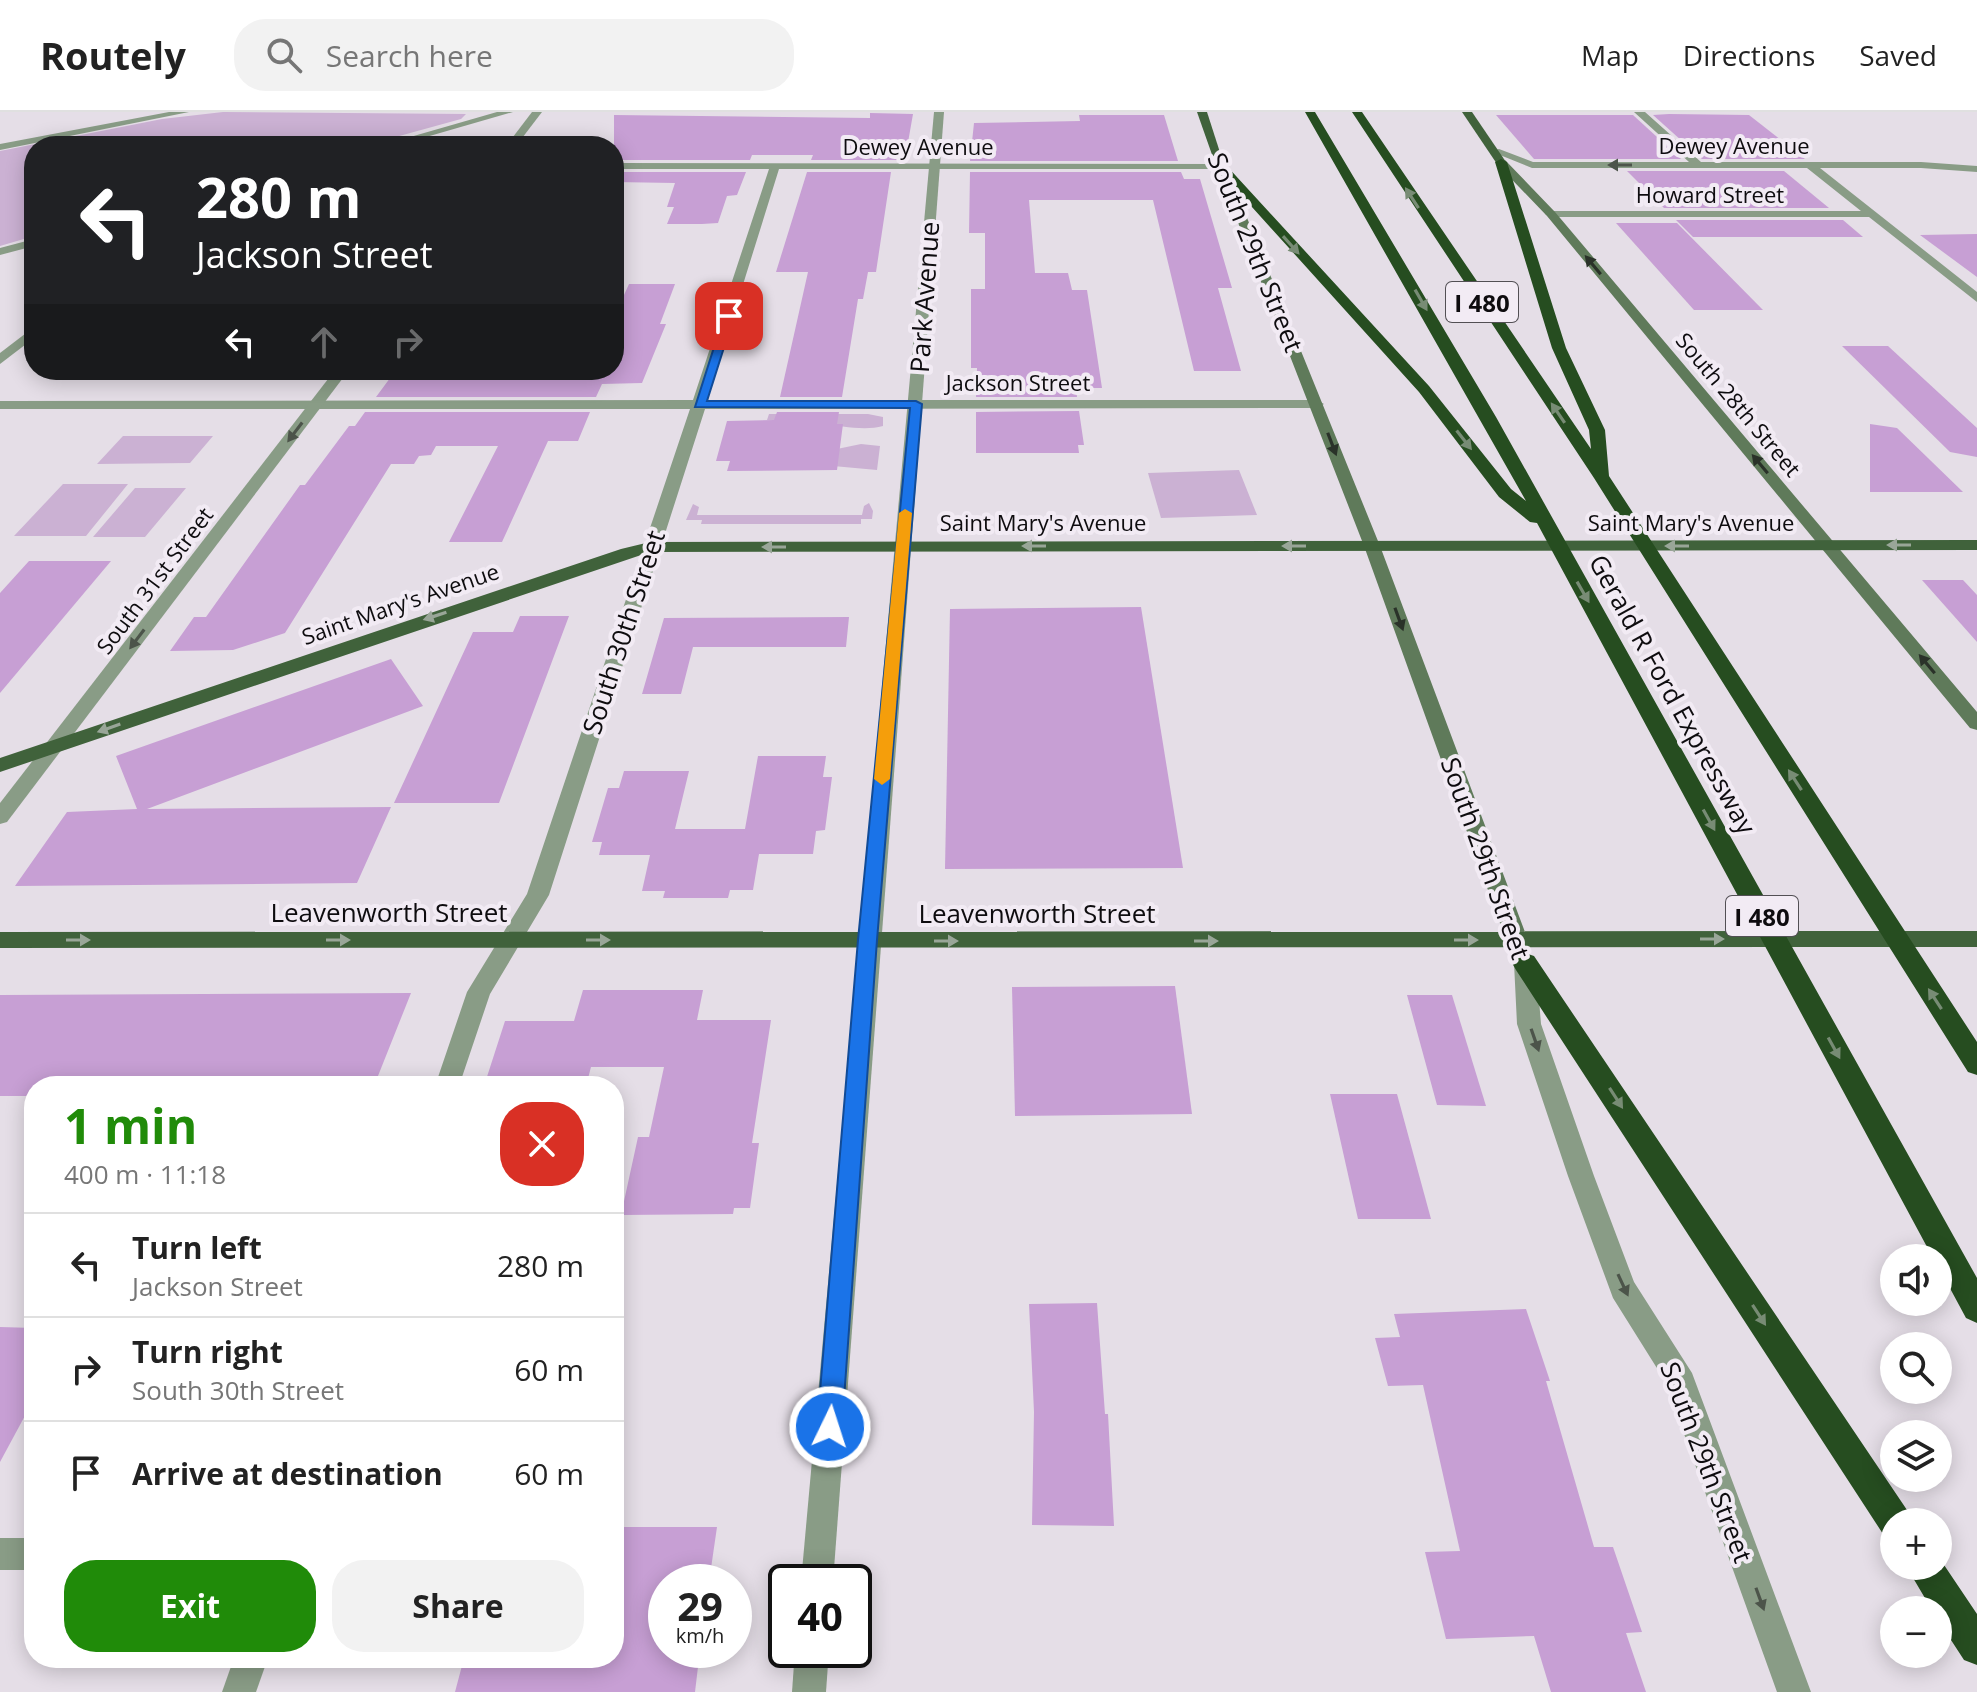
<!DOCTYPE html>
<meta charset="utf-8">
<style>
:root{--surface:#fff;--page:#f2f2f2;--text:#222;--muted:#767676;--line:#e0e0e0;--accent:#208b09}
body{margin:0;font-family:"Open Sans",sans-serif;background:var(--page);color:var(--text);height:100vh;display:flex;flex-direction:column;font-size:30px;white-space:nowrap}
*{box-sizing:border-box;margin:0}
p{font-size:26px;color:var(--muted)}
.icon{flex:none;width:44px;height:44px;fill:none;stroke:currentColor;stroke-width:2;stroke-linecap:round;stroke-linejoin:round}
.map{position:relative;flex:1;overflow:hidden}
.drawer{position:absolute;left:24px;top:964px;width:600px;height:592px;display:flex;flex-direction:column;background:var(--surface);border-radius:32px;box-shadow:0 4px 20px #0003}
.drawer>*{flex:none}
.top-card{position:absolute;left:24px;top:24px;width:600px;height:244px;border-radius:32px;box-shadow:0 4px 20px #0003;background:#202124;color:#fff;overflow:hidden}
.controls{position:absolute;left:1880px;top:1132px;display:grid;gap:16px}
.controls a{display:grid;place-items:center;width:72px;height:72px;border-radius:50%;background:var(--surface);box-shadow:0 4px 20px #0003;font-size:40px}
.speed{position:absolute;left:648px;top:1452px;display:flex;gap:16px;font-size:40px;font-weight:700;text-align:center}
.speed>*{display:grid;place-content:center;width:104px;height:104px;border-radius:50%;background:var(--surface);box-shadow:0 4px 20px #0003;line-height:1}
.speed small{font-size:20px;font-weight:400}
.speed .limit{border:4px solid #111;border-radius:12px;background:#fff;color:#111}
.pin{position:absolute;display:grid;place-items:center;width:68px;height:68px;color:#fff;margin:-34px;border-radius:16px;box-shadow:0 4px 12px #0006}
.me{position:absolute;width:88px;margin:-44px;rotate:4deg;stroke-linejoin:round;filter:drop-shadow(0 0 6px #0008)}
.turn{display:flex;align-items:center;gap:28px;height:168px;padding:0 40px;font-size:36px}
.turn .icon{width:104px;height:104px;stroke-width:2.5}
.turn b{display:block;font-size:56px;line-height:68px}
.lanes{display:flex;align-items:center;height:76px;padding:0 40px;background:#0003;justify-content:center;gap:40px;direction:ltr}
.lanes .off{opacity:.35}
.round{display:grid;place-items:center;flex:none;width:84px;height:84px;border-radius:32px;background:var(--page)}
.head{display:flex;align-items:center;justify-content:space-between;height:136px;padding:0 40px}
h1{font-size:48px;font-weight:700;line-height:60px;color:var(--accent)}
.cta{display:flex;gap:16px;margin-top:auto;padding:16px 40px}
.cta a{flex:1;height:92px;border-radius:32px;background:var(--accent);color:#fff;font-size:32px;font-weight:700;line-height:92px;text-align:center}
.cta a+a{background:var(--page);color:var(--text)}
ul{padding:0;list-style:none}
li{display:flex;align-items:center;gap:24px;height:104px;padding:0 40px;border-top:2px solid var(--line)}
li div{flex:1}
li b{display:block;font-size:30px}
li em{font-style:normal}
header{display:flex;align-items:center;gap:48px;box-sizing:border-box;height:112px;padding:0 40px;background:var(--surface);border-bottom:2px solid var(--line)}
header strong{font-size:38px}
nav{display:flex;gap:44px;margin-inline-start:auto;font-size:28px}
.search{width:560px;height:72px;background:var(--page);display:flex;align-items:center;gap:20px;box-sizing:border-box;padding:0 28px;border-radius:32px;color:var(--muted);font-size:30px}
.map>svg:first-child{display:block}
</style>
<header>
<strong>Routely</strong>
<div class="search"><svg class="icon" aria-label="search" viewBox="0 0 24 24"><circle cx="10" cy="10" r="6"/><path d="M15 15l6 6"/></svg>Search here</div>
<nav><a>Map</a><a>Directions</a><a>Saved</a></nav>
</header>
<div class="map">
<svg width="1977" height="1580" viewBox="0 0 1977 1580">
<rect width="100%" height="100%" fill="#e5dee7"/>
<g fill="#cbb1d3">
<path d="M 223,0 L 466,2 L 461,7 L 363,34 L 34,34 L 34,124 L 0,134 L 0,39 L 162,7 Z"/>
<path d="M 769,302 L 868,302 L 883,305 L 883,314 C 865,319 841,314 822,312 L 822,308 L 767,308 Z"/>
<path d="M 123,324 L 213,324 L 190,351 L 97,352 Z"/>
<path d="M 861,332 L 880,334 L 877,358 L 833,354 L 837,337 Z"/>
<path d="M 1239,358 L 1257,403 L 1161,406 L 1148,361 Z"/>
<path d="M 63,372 L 128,372 L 86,424 L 14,424 Z"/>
<path d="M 135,376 L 186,376 L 145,425 L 93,425 Z"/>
<path d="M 869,391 L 873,399 L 872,407 L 861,407 L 861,412 L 701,412 L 702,408 L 686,408 L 693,392 L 699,395 L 697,403 L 862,403 L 864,394 Z"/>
</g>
<g fill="#c79fd4">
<path d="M 870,1 L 913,2 L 907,36 L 901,38 L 899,48 L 811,48 L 813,43 L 752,43 L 750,48 L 614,48 L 614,3 L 870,6 Z"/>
<path d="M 1669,2 L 1749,3 L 1805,47 L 1702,47 L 1653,3 Z"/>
<path d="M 1079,3 L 1164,3 L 1178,49 L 970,49 L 974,11 L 1080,9 Z"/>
<path d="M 1496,3 L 1633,3 L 1681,47 L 1534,47 Z"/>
<path d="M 1627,59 L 1784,59 L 1829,96 L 1664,96 Z"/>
<path d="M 614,60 L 746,60 L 737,83 L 727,84 L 718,111 L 702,112 L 667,112 L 674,95 L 667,95 L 675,71 L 614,70 Z"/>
<path d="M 807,60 L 891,60 L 876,160 L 868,160 L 863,187 L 858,187 L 842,285 L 780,285 L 808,160 L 776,160 Z"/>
<path d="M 970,60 L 1181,60 L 1184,67 L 1200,67 L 1232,176 L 1218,176 L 1241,259 L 1194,259 L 1153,88 L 1029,88 L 1035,161 L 1068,161 L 1072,178 L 1087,178 L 1102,276 L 1076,276 L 1077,285 L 976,285 L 977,256 L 971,256 L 971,177 L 985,177 L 985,121 L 969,121 Z"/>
<path d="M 1676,108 L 1843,108 L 1863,125 L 1693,125 Z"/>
<path d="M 1616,111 L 1677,111 L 1763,198 L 1694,198 Z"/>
<path d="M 1977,122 L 1977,165 L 1920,123 Z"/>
<path d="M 629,172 L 675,172 L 660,212 L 666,212 L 642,271 L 602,272 L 596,285 L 376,285 L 396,258 L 614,258 L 614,205 Z"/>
<path d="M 1842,234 L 1888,234 L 1977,316 L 1977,345 L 1950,340 Z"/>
<path d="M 1079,299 L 1084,333 L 1078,333 L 1079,341 L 976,341 L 976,300 Z"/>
<path d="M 365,300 L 590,300 L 578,329 L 548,329 L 502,430 L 449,430 L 498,334 L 436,334 L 431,343 L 419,344 L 414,352 L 391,352 L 285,521 L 233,538 L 170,539 L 194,505 L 206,505 L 300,373 L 305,373 L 349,314 L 355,314 Z"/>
<path d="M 777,300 L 839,300 L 837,312 L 843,312 L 837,358 L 727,359 L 730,349 L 716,349 L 727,309 L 774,308 Z"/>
<path d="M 1870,312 L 1897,316 L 1963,380 L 1870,380 Z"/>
<path d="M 29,449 L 111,449 L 0,581 L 0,481 Z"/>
<path d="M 1922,468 L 1963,468 L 1977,483 L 1977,530 Z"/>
<path d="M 1141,495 L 1183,756 L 945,757 L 950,497 Z"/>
<path d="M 520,504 L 569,504 L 499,691 L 394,691 L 473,520 L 513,520 Z"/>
<path d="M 849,505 L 846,535 L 693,535 L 681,582 L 642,582 L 664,506 Z"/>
<path d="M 391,547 L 423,594 L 147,697 L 391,695 L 357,771 L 15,774 L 67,700 L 137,697 L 116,644 Z"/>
<path d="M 758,644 L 826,644 L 823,665 L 832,665 L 825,718 L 816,719 L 813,742 L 759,742 L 753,778 L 730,778 L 728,786 L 663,786 L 665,779 L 642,779 L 650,743 L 599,743 L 602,730 L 592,730 L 608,676 L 619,676 L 624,659 L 689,659 L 675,717 L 745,717 Z"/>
<path d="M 1175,874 L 1192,1002 L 1015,1004 L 1012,875 Z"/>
<path d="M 583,878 L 703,878 L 697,908 L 771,908 L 752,1031 L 759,1031 L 750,1096 L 734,1096 L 733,1102 L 621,1103 L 638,1025 L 649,1025 L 664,955 L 591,955 L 586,974 L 484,974 L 505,909 L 574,909 Z"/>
<path d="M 411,881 L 374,974 L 34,974 L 34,984 L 0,984 L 0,883 Z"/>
<path d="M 1407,883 L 1452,883 L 1486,994 L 1437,993 Z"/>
<path d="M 1330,982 L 1397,982 L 1431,1107 L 1358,1107 Z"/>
<path d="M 1097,1191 L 1105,1302 L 1108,1302 L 1114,1414 L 1032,1413 L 1034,1300 L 1029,1192 Z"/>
<path d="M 1526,1197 L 1550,1269 L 1546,1269 L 1594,1435 L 1613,1435 L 1642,1520 L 1626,1521 L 1646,1580 L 1551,1580 L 1534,1524 L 1446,1527 L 1425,1440 L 1460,1439 L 1423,1273 L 1388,1274 L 1375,1226 L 1400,1225 L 1394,1202 Z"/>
<path d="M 0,1215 L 34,1216 L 34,1287 L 0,1350 Z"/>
<path d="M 614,1415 L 717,1415 L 709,1470 L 666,1470 L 666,1538 L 700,1538 L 695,1580 L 455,1580 L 464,1546 L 614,1546 Z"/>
</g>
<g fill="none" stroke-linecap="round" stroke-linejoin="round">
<g fill="#899c86" fill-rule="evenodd">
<path d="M 169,0 L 189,0 L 0,38 L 0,32 Z"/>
<path d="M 1634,0 L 1645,0 L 1701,50 L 1921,50 L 1977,54 L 1977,60 L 1921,56 L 1820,56 L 1977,180 L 1977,190 L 1869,105 L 1551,105 L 1545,102 L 1551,99 L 1861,99 L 1807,56 L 1532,56 L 1490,39 L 1499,37 L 1533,50 L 1689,50 Z"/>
<path d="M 614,51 L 1225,52 L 1226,54 L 1221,57 L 779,57 L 707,288 L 1317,288 L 1324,292 L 1317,296 L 705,297 L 549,783 L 490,882 L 459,974 L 435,974 L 467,880 L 527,782 L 690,297 L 0,297 L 0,289 L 693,288 L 769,57 L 614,57 Z"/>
<path d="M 34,215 L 34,226 L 0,252 L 0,241 Z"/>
<path d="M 1525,842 L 1533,845 L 1536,851 L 1541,912 L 1594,1064 L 1634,1170 L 1692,1261 L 1811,1580 L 1777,1580 L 1665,1269 L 1613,1186 L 1568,1064 L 1517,912 L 1514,851 L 1517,845 Z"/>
<rect x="0" y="1426" width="34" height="32"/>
<path d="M 234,1546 L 268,1546 L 256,1580 L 222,1580 Z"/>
</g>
<g fill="#899c86" fill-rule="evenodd">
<path d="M 497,0 L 513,0 L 395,34 L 379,34 Z"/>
<path d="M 532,0 L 542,0 L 516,34 L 506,34 Z"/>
<path d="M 934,0 L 944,0 L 833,1470 L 801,1470 Z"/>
<path d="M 34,127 L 34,134 L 0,143 L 0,136 Z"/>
<path d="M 335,258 L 349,258 L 7,710 L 0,712 L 0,691 Z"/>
<path d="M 795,1538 L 829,1538 L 826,1580 L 792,1580 Z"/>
</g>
<g fill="#5f7a5a" fill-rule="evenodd">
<path d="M 1497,48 L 1505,48 L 1555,100 L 1977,600 L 1977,618 L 1970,616 L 1547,104 L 1497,52 Z"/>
<path d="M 1221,51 L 1226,54 L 1380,434 L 1528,828 L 1525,834 L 1517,836 L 1509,834 L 1506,828 L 1364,434 L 1216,54 Z"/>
</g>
<g fill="#40623b" fill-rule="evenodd">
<path d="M 1197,0 L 1207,0 L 1225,56 L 1216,54 Z"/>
<path d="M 1462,0 L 1472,0 L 1506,50 L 1505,52 L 1497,52 Z"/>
<path d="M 1977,428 L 1977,438 L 650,440 L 0,660 L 0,646 L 621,437 L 650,430 Z"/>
<path d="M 1977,819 L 1977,835 L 0,836 L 0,820 Z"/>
</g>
<g fill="#264d20" fill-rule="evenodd">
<path d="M 1305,0 L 1315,0 L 1496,305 L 1977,1166 L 1977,1211 L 1966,1206 L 1938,1154 L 1938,1146 L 1933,1146 L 1537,411 L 1530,410 L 1499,385 L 1419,280 L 1215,54 L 1225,52 L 1429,274 L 1511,377 L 1526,389 Z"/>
<path d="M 1352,0 L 1362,0 L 1591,337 L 1589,318 L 1552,236 L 1495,50 L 1501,47 L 1507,50 L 1566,236 L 1605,318 L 1609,364 L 1977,930 L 1977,963 L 1968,960 L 1594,366 Z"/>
<path d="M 1525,841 L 1534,844 L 1907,1398 L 1912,1410 L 1894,1410 L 1894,1427 L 1883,1422 L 1516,858 L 1512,851 L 1516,844 Z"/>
<path d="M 1938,1444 L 1977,1502 L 1977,1553 L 1964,1548 L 1938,1508 L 1938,1498 L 1932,1498 L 1906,1454 L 1938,1454 Z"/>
</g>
</g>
<defs><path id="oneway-solid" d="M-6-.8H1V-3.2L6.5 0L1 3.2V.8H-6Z" transform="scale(2)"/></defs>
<g fill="#4c544a">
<use href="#oneway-solid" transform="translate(1620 53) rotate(-180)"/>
<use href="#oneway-solid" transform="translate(295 320) rotate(127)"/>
<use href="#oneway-solid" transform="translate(137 527) rotate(127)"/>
<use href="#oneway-solid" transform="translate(1535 928) rotate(71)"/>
<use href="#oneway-solid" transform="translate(1623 1173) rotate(65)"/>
<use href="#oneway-solid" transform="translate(1760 1487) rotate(70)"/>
</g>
<g fill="#788c75">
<use href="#oneway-solid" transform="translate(1412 86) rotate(-123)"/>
<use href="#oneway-solid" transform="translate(1291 133) rotate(48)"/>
<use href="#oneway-solid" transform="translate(1421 188) rotate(60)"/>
<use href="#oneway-solid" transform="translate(1558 301) rotate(-124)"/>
<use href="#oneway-solid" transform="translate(1464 328) rotate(52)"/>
<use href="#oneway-solid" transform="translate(1583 480) rotate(60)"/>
<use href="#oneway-solid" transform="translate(1795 668) rotate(-123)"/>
<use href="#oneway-solid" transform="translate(1709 708) rotate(61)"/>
<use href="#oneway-solid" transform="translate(1935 887) rotate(-123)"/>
<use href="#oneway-solid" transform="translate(1834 936) rotate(61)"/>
<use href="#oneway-solid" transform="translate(1616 986) rotate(57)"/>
<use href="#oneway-solid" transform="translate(1759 1203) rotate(57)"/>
</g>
<g fill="#2a3229">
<use href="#oneway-solid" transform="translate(1593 153) rotate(-130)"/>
<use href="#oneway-solid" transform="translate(1332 332) rotate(69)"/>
<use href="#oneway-solid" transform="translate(1760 352) rotate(-130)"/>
<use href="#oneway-solid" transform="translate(1399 507) rotate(70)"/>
<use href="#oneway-solid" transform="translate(1927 552) rotate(-130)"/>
</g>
<g fill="#99a698">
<use href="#oneway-solid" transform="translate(1899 433) rotate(180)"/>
<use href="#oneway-solid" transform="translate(1034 434) rotate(180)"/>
<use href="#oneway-solid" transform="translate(1294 434) rotate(180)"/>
<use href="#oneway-solid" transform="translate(1677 434) rotate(180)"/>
<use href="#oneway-solid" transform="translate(774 435) rotate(180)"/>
<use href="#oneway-solid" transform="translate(435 504) rotate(162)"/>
<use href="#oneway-solid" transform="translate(109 616) rotate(161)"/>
<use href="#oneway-solid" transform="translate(1712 827)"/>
<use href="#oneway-solid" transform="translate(78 828)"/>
<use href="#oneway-solid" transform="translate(338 828)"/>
<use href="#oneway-solid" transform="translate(598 828)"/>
<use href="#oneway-solid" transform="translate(1466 828)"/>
<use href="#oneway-solid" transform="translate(946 829)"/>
<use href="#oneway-solid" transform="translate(1206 829)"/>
</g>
<path fill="#1a73e8" stroke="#114b97" stroke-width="2" d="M 729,201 L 734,204 L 707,289 L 916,289 L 922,292 L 877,828 L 842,1315 L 838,1324 L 830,1327 L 821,1324 L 817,1315 L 858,828 L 910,296 L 695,295 L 724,204 Z"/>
<path fill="#f59e0b" d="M 905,397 L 912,401 L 890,667 L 882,673 L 874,667 L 899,401 Z"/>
<g text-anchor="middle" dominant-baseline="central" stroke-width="8" stroke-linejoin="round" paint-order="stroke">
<g font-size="22" fill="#0e0c0f" stroke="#f2ebf4">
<text x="1734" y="33">Dewey Avenue</text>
<text x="918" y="34">Dewey Avenue</text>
<text x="1710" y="82">Howard Street</text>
<text x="1018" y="270">Jackson Street</text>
<text transform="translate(1739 292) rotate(50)">South 28th Street</text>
<text x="1043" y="410">Saint Mary's Avenue</text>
<text x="1691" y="410">Saint Mary's Avenue</text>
<text transform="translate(154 468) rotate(-53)">South 31st Street</text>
<text transform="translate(400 491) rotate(-19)">Saint Mary's Avenue</text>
</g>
<g fill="#f2ebf4" stroke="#524f54" stroke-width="2">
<rect x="1446" y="170" width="72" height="40" rx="6"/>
<rect x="1726" y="784" width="72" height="40" rx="6"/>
</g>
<g font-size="24" font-weight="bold" fill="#0e0c0f">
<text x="1482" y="190">I 480</text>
<text x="1762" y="804">I 480</text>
</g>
<g font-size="26" fill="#0e0c0f" stroke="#f2ebf4">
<text transform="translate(1256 140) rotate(68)">South 29th Street</text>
<text transform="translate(924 185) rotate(-86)">Park Avenue</text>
<text transform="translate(623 520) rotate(-72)">South 30th Street</text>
<text transform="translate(1673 582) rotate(61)">Gerald R Ford Expressway</text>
<text transform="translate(1486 746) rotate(70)">South 29th Street</text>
<text x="389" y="800">Leavenworth Street</text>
<text x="1037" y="801">Leavenworth Street</text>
<text transform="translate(1707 1350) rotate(69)">South 29th Street</text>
</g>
</g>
</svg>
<div class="controls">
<a><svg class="icon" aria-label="sound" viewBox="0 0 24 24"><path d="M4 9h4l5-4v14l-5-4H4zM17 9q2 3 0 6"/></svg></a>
<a><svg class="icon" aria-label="search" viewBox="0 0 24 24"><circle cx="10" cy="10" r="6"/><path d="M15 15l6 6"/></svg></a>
<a><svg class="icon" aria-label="layers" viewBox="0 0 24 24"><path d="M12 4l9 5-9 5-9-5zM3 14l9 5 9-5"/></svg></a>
<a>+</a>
<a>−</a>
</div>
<div class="speed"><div>29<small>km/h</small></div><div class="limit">40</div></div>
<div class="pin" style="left:729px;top:204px;background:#d93025"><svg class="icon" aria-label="arrive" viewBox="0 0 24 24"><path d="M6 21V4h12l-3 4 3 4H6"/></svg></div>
<svg class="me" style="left:830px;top:1315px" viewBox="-20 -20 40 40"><circle r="17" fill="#1a73e8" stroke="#fff" stroke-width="3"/><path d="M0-11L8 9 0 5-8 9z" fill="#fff"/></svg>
<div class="top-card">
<div class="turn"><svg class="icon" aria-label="left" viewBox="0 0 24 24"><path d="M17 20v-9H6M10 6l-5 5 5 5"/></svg><div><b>280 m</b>Jackson Street</div></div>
<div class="lanes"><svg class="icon" aria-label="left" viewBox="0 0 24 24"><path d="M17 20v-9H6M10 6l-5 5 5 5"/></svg><svg class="icon off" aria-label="ahead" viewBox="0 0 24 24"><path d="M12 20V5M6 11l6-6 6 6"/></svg><svg class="icon off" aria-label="right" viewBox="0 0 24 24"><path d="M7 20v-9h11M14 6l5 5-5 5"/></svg></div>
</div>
<section class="drawer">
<div class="head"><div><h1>1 min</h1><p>400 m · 11:18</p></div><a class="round" style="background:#d93025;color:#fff"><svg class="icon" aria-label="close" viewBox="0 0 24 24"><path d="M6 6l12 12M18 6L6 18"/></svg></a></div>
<ul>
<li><svg class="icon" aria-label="left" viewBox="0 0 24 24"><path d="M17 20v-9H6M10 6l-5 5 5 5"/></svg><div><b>Turn left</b><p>Jackson Street</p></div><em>280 m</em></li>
<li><svg class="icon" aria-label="right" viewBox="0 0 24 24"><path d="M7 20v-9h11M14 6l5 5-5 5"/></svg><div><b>Turn right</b><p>South 30th Street</p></div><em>60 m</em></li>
<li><svg class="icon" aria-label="arrive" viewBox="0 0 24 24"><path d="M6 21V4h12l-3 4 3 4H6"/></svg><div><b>Arrive at destination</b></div><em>60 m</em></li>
</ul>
<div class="cta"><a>Exit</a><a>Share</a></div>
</section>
</div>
